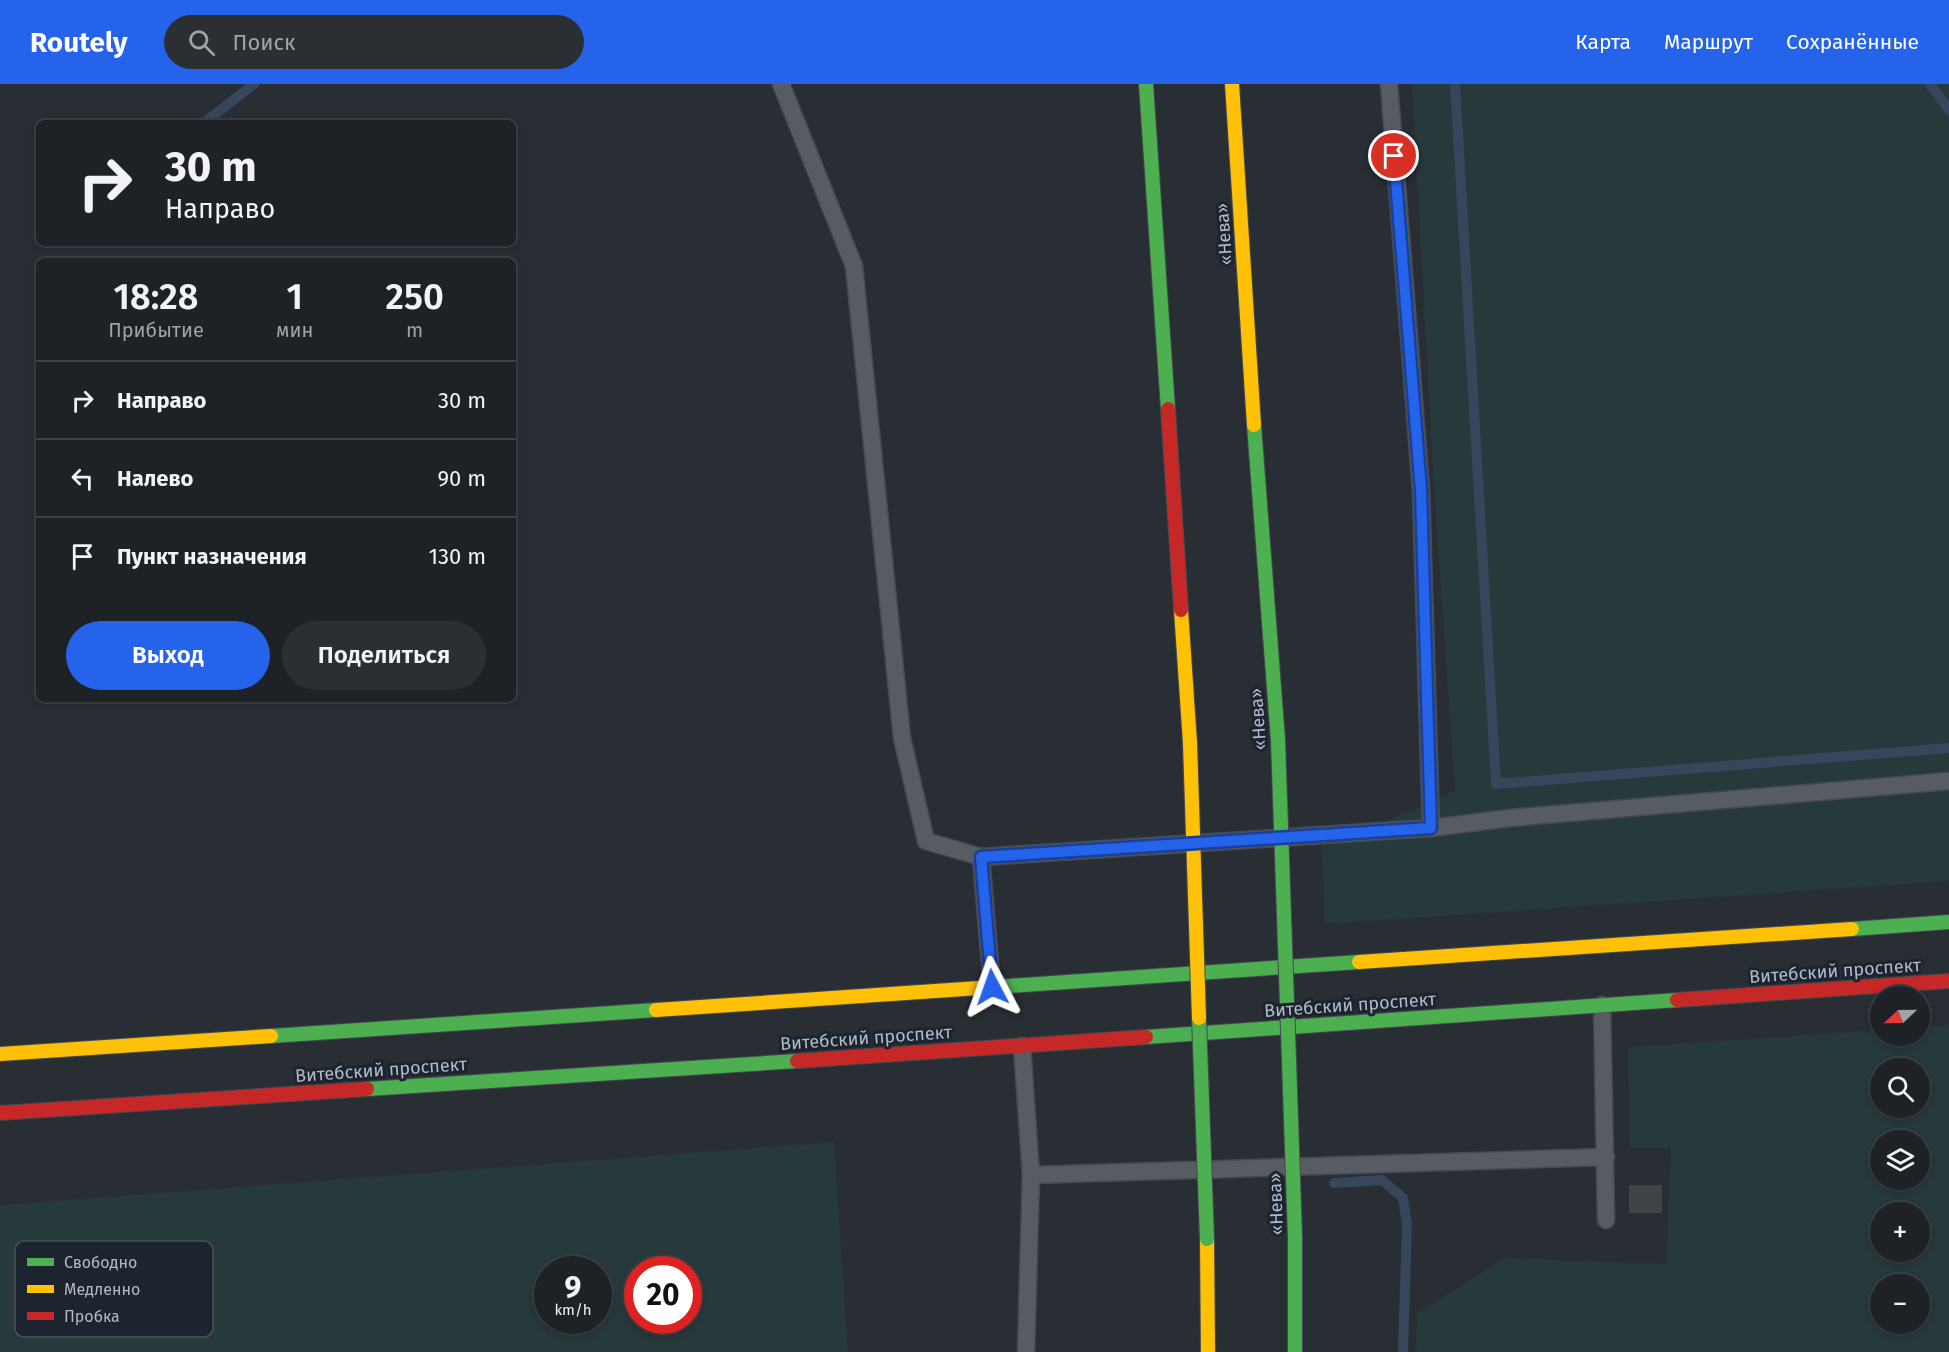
<!DOCTYPE html>
<html lang="ru">
<meta charset="utf-8">
<style>
:root{--surface:#1e2227;--page:#2b2f33;--text:#f1f3f6;--muted:#a1a4a7;--line:#3c3f44;--accent:#2563eb}
body{margin:0;font-family:"Fira Sans",sans-serif;background:var(--page);color:var(--text);height:100vh;display:flex;flex-direction:column;font-size:22px;white-space:nowrap}
*{box-sizing:border-box;margin:0}
p{font-size:20px;color:var(--muted)}
.icon{flex:none;width:33px;height:33px;fill:none;stroke:currentColor;stroke-width:2;stroke-linecap:round;stroke-linejoin:round}
.map{position:relative;flex:1;overflow:hidden}
.panel{position:absolute;left:36px;top:174px;width:480px;height:444px;display:flex;flex-direction:column;background:var(--surface);border-radius:9px;box-shadow:0 3px 9px #0003,0 0 0 2px var(--line)}
.panel>*{flex:none}
.guide{position:absolute;left:36px;top:36px;width:480px;height:126px;border-radius:9px;box-shadow:0 3px 9px #0003,0 0 0 2px var(--line);background:#1e2227;color:var(--text);overflow:hidden}
.needle{width:39px;rotate:248deg}
.fabs{position:absolute;left:1870px;top:902px;display:grid;gap:12px}
.fabs a{display:grid;place-items:center;width:60px;height:60px;border-radius:50%;background:var(--surface);box-shadow:0 3px 9px #0003,0 0 0 2px var(--line);font-size:30px}
.speed{position:absolute;left:534px;top:1172px;display:flex;gap:12px;font-size:30px;font-weight:700;text-align:center}
.speed>*{display:grid;place-content:center;width:78px;height:78px;border-radius:50%;background:var(--surface);box-shadow:0 3px 9px #0003,0 0 0 2px var(--line);line-height:1}
.speed small{font-size:15px;font-weight:400}
.speed .limit{border:9px solid #d22;background:#fff;color:#111}
.pin{position:absolute;display:grid;place-items:center;width:51px;height:51px;color:#fff;margin:-26px;border:3px solid #fff;border-radius:50%;box-shadow:0 2px 6px #0007}
.me{position:absolute;width:66px;margin:-33px;rotate:356deg;stroke-linejoin:round;filter:drop-shadow(0 0 4px #0008)}
.turn{display:flex;align-items:center;gap:21px;height:126px;padding:0 30px;font-size:27px}
.turn .icon{width:78px;height:78px;stroke-width:2.5}
.turn b{display:block;font-size:42px;line-height:51px}
.eta{display:flex;justify-content:space-evenly;align-items:center;height:102px;text-align:center}
.eta b{font-size:36px;font-weight:600;line-height:42px}
.primary-button{display:flex;gap:12px;margin-top:auto;padding:12px 30px}
.primary-button a{flex:1;height:69px;border-radius:36px;background:var(--accent);color:#fff;font-size:24px;font-weight:600;line-height:69px;text-align:center}
.primary-button a+a{background:var(--page);color:var(--text)}
ul{padding:0;list-style:none}
li{display:flex;align-items:center;gap:18px;height:78px;padding:0 30px;border-top:2px solid var(--line)}
li div{flex:1}
li b{display:block;font-size:22px}
li em{font-style:normal}
header{display:flex;align-items:center;gap:36px;box-sizing:border-box;height:84px;padding:0 30px;background:var(--accent);color:#fff}
header strong{font-size:28px}
nav{display:flex;gap:33px;margin-inline-start:auto;font-size:21px}
.search{width:420px;height:54px;background:var(--page);display:flex;align-items:center;gap:15px;box-sizing:border-box;padding:0 21px;border-radius:33px;color:var(--muted);font-size:22px}
.map>svg:first-child{display:block}
</style>
<header>
<strong>Routely</strong>
<div class="search"><svg class="icon" aria-label="search" viewBox="0 0 24 24"><circle cx="10" cy="10" r="6"/><path d="M15 15l6 6"/></svg>Поиск</div>
<nav><a>Карта</a><a>Маршрут</a><a>Сохранённые</a></nav>
</header>
<div class="map">
<svg width="1949" height="1268" viewBox="0 0 1949 1268">
<rect width="100%" height="100%" fill="#282e34"/>
<g fill="#26393b" fill-rule="evenodd">
<path d="M 1412,0 L 1949,0 L 1949,797 L 1325,840 L 1321,754 L 1354,752 L 1455,707 L 1434,406 Z"/>
<path d="M 1949,941 L 1949,1268 L 1416,1268 L 1417,1230 L 1504,1174 L 1666,1180 L 1671,1064 L 1630,1064 L 1628,963 L 1881,946 L 1881,951 L 1920,951 L 1920,943 ZM 1881,984 L 1920,984 L 1920,1023 L 1881,1023 ZM 1881,1056 L 1920,1056 L 1920,1095 L 1881,1095 ZM 1881,1128 L 1920,1128 L 1920,1167 L 1881,1167 ZM 1881,1200 L 1920,1200 L 1920,1239 L 1881,1239 Z"/>
<path d="M 834,1058 L 848,1268 L 0,1268 L 0,1121 ZM 548,1185 L 598,1185 L 598,1236 L 548,1236 ZM 638,1185 L 688,1185 L 688,1236 L 638,1236 Z"/>
</g>
<g fill="none" stroke-linecap="round" stroke-linejoin="round">
<g stroke="#36475c" stroke-width="10">
<path d="M 1455,0 L 1496,700 L 1949,664"/>
<path d="M 1930,0 L 1949,26"/>
<path d="M 204,39 L 254,0"/>
<path d="M 1334,1099 L 1382,1096 L 1403,1114 L 1407,1140 L 1403,1268"/>
</g>
</g>
<rect fill="#3f4449" x="1629" y="1101" width="33" height="28"/>
<g fill="none" stroke-linecap="round" stroke-linejoin="round">
<g stroke="#464a4f" stroke-width="19">
<g id="lane">
<path d="M 781,0 L 854,182 L 902,654 L 926,757 L 981,773 L 992,903"/>
<path d="M 1389,0 L 1421,406 L 1431,744"/>
<path d="M 981,773 L 1431,744 L 1510,734 L 1949,697"/>
<path d="M 1602,921 L 1606,1136"/>
<path d="M 1022,962 L 1031,1091 L 1026,1268"/>
<path d="M 1031,1091 L 1606,1073"/>
</g>
</g>
<g stroke="#464a4f" stroke-width="16">
<g id="fast">
<path d="M 1146,0 L 1168,325"/>
<path d="M 1254,341 L 1278,656"/>
<path d="M 1852,845 L 1949,838"/>
<path d="M 994,903 L 1359,878"/>
<path d="M 271,952 L 656,926"/>
<path d="M 1146,953 L 1677,916"/>
<path d="M 367,1005 L 797,977"/>
<path d="M 1295,1152 L 1295,1268"/>
</g>
</g>
<g stroke="#464a4f" stroke-width="16">
<g id="slow">
<path d="M 1232,0 L 1254,341"/>
<path d="M 1181,526 L 1190,659"/>
<path d="M 1359,878 L 1852,845"/>
<path d="M 656,926 L 994,903"/>
<path d="M 0,970 L 271,952"/>
<path d="M 1207,1155 L 1208,1268"/>
</g>
</g>
<g stroke="#464a4f" stroke-width="16">
<g id="jam">
<path d="M 1168,325 L 1181,526"/>
<path d="M 1677,916 L 1949,897"/>
<path d="M 797,977 L 1146,953"/>
<path d="M 0,1029 L 367,1005"/>
</g>
</g>
<use href="#lane" stroke="#575c63" stroke-width="16"/>
<use href="#fast" stroke="#4caf50" stroke-width="14"/>
<use href="#slow" stroke="#ffc107" stroke-width="14"/>
<use href="#jam" stroke="#c62828" stroke-width="14"/>
<g stroke="#454a50" stroke-width="16" stroke-linecap="butt">
<g id="fast-bridge">
<path d="M 1278,656 L 1295,1152"/>
<path d="M 1199,934 L 1207,1155"/>
</g>
</g>
<g stroke="#454a50" stroke-width="16" stroke-linecap="butt">
<path id="slow-bridge" d="M 1190,659 L 1199,934"/>
</g>
<use href="#fast-bridge" stroke="#4caf50" stroke-width="14"/>
<use href="#slow-bridge" stroke="#ffc107" stroke-width="14"/>
</g>
<g fill="none" stroke-linecap="round" stroke-linejoin="round">
<g stroke="#184099" stroke-width="15">
<path id="route" d="M 992,903 L 981,773 L 1431,744 L 1421,406 L 1394,72"/>
</g>
<use href="#route" stroke="#2563eb" stroke-width="10"/>
</g>
<g text-anchor="middle" dominant-baseline="central" stroke-width="6" stroke-linejoin="round" paint-order="stroke">
<g font-size="18" fill="#b2bac6" stroke="#1c242f">
<text transform="translate(1224 150) rotate(-94)">«Нева»</text>
<text transform="translate(1258 635) rotate(-94)">«Нева»</text>
<text transform="translate(1835 887) rotate(-4)">Витебский проспект</text>
<text transform="translate(1350 921) rotate(-4)">Витебский проспект</text>
<text transform="translate(866 954) rotate(-4)">Витебский проспект</text>
<text transform="translate(381 986) rotate(-4)">Витебский проспект</text>
<text transform="translate(1276 1120) rotate(-92)">«Нева»</text>
</g>
</g>
<rect x="15" y="1157" width="198" height="96" rx="9" fill="#1c242f" stroke="#49515c" stroke-width="1.5"/>
<rect x="27" y="1174" width="27" height="8" fill="#4caf50"/>
<rect x="27" y="1201" width="27" height="8" fill="#ffc107"/>
<rect x="27" y="1228" width="27" height="8" fill="#c62828"/>
<g font-size="16" fill="#b2bac6">
<text x="64" y="1184">Свободно</text>
<text x="64" y="1211">Медленно</text>
<text x="64" y="1238">Пробка</text>
</g>
</svg>
<div class="fabs">
<a><svg class="needle" viewBox="-14 -14 28 28"><path d="M0-13l5 13h-10z" fill="#e53935"/><path d="M0 13l5-13h-10z" fill="#a1a4a7"/></svg></a>
<a><svg class="icon" aria-label="search" viewBox="0 0 24 24"><circle cx="10" cy="10" r="6"/><path d="M15 15l6 6"/></svg></a>
<a><svg class="icon" aria-label="layers" viewBox="0 0 24 24"><path d="M12 4l9 5-9 5-9-5zM3 14l9 5 9-5"/></svg></a>
<a>+</a>
<a>−</a>
</div>
<div class="speed"><div>9<small>km/h</small></div><div class="limit">20</div></div>
<div class="pin" style="left:1394px;top:72px;background:#d93025"><svg class="icon" aria-label="arrive" viewBox="0 0 24 24"><path d="M6 21V4h12l-3 4 3 4H6"/></svg></div>
<svg class="me" style="left:992px;top:903px" viewBox="-20 -20 40 40"><path d="M0-17L14 15 0 8-14 15z" fill="#2563eb" stroke="#fff" stroke-width="4"/></svg>
<div class="guide">
<div class="turn"><svg class="icon" aria-label="right" viewBox="0 0 24 24"><path d="M7 20v-9h11M14 6l5 5-5 5"/></svg><div><b>30 m</b>Направо</div></div>
</div>
<section class="panel">
<div class="eta">
<div><b>18:28</b><p>Прибытие</p></div>
<div><b>1</b><p>мин</p></div>
<div><b>250</b><p>m</p></div>
</div>
<ul>
<li><svg class="icon" aria-label="right" viewBox="0 0 24 24"><path d="M7 20v-9h11M14 6l5 5-5 5"/></svg><div><b>Направо</b></div><em>30 m</em></li>
<li><svg class="icon" aria-label="left" viewBox="0 0 24 24"><path d="M17 20v-9H6M10 6l-5 5 5 5"/></svg><div><b>Налево</b></div><em>90 m</em></li>
<li><svg class="icon" aria-label="arrive" viewBox="0 0 24 24"><path d="M6 21V4h12l-3 4 3 4H6"/></svg><div><b>Пункт назначения</b></div><em>130 m</em></li>
</ul>
<div class="primary-button"><a>Выход</a><a>Поделиться</a></div>
</section>
</div>
